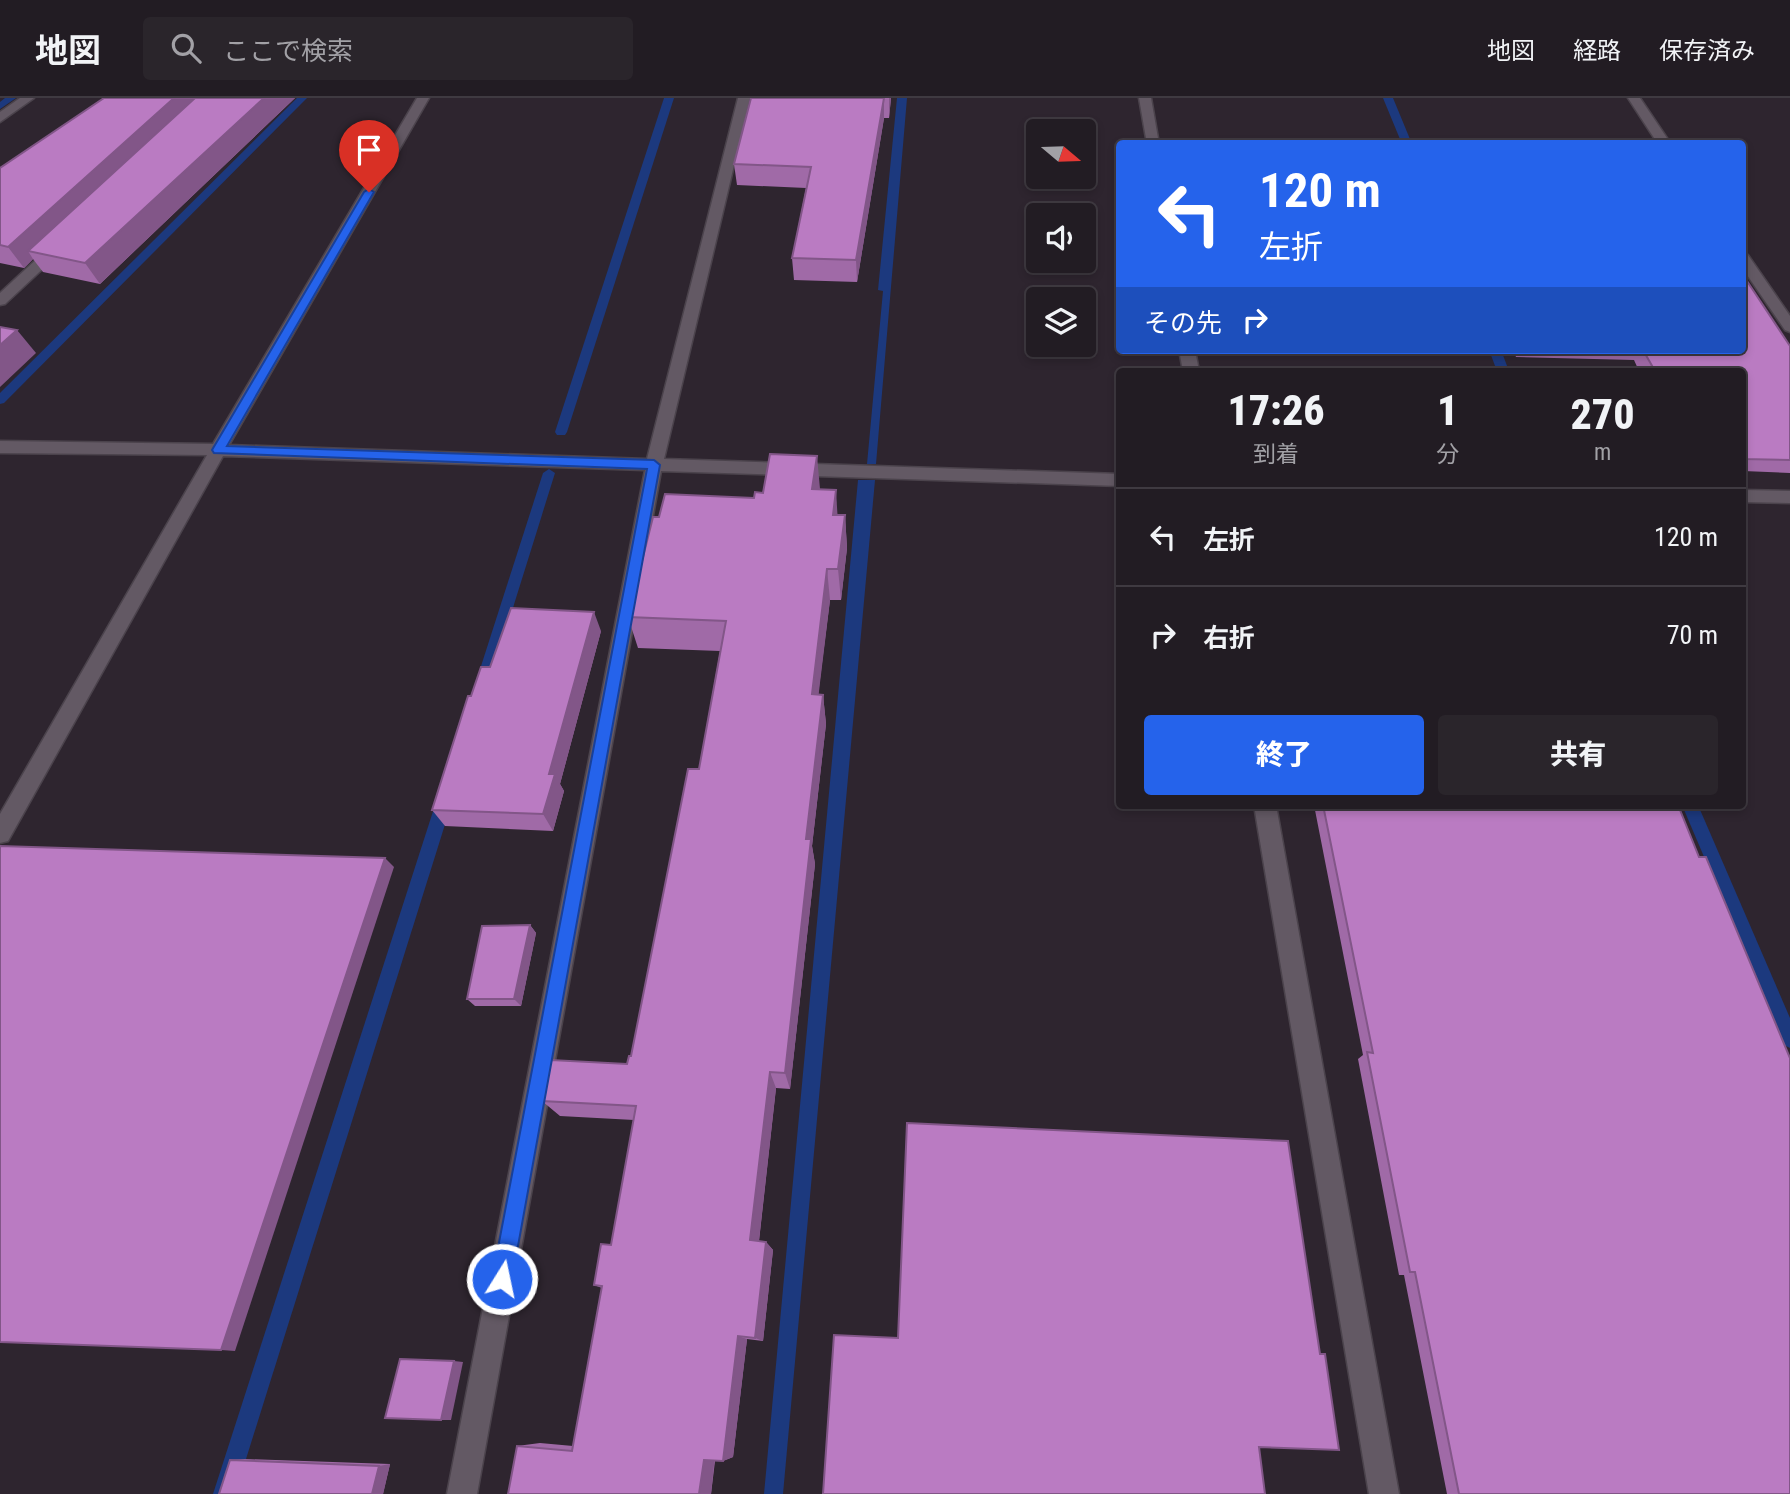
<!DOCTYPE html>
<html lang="ja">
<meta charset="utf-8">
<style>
:root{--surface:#221c23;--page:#2a252b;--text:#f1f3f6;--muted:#a2a1a6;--line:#3f3a41;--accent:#2563eb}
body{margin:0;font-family:"Roboto Condensed","Noto Sans JP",sans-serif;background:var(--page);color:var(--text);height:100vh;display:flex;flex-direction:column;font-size:26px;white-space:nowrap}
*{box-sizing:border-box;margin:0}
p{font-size:23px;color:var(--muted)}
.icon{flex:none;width:38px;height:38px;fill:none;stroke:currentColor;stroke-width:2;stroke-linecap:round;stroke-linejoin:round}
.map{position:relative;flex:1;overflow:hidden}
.details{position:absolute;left:1116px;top:270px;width:630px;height:441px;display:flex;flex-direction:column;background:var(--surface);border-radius:7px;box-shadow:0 4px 10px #0003,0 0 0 2px var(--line)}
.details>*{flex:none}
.guide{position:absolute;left:1116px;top:42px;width:630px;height:214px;border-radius:7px;box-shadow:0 4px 10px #0003,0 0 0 2px var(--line);background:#2563eb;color:#fff;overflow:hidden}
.needle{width:46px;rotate:109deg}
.controls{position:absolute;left:1026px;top:21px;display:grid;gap:14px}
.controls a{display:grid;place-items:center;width:70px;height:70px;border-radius:7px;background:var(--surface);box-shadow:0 4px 10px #0003,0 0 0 2px var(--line);font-size:35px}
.pin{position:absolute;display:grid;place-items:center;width:60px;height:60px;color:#fff;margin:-72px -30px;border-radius:50% 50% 50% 0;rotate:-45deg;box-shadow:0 0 7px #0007}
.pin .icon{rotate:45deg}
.me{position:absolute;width:77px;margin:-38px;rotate:10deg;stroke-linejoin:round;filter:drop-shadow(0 0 5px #0008)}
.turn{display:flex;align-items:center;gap:24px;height:147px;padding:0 28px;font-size:32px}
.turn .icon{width:91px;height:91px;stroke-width:2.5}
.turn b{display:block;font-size:49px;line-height:60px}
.then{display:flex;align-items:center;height:66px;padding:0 28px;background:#0003;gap:14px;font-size:26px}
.eta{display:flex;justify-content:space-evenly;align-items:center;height:119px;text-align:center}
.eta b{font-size:42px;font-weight:800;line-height:49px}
.cta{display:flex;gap:14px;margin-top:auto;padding:14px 28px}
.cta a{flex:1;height:80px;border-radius:7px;background:var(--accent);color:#fff;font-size:28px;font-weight:800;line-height:80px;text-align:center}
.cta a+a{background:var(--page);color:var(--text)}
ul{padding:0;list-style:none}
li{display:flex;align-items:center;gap:21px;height:98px;padding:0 28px;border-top:2px solid var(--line)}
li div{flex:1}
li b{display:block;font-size:26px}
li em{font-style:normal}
header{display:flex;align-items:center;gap:42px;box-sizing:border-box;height:98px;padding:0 35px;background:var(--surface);border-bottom:2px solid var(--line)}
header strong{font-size:33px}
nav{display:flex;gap:38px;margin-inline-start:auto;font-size:24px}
.search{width:490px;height:63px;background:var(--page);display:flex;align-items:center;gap:18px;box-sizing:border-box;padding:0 24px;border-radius:7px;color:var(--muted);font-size:26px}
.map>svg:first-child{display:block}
</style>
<header>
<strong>地図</strong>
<div class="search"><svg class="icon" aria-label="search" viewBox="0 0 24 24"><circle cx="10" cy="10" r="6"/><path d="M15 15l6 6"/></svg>ここで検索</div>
<nav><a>地図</a><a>経路</a><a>保存済み</a></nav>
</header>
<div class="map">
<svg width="1790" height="1396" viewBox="0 0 1790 1396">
<rect width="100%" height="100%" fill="#2e252f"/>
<g fill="#1c397e">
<path d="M 897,0 L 907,0 L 876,366 L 867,366 L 883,193 L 878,192 Z"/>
<path d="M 858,382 L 875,382 L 783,1396 L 764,1396 Z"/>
</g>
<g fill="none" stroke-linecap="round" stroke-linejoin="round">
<g fill="#1c397e" fill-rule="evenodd">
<path d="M 5,0 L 16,0 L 0,11 L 0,4 Z"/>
<path d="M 297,0 L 307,0 L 4,305 L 0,306 L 0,295 Z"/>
<path d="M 664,0 L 674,0 L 567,334 L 565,337 L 557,337 L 555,334 Z"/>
<path d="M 1383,0 L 1393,0 L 1412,46 L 1402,46 Z"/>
<path d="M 1489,252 L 1501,252 L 1509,273 L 1497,273 Z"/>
<path d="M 549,371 L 555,375 L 488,590 L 481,596 L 474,590 L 543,375 Z"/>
<path d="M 445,694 L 451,696 L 453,701 L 235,1396 L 213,1396 L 437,701 L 439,696 Z"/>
<path d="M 1682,707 L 1698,707 L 1790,920 L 1790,950 L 1784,947 Z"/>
</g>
<g stroke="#4b434c" stroke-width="3">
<g id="street">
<path d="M 20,0 L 34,0 L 0,24 L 0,14 Z"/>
<path d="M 417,0 L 429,0 L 229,347 L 647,361 L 738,0 L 750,0 L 664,361 L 1120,376 L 1120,388 L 661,373 L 477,1396 L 447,1396 L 645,372 L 223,358 L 8,743 L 0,745 L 0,716 L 207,357 L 0,355 L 0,343 L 213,346 Z"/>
<path d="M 1139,0 L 1151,0 L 1159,46 L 1147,46 Z"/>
<path d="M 1628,0 L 1640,0 L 1671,46 L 1658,46 Z"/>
<path d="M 1743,156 L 1748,157 L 1790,218 L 1790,234 L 1785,232 L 1743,171 Z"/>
<path d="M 1179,252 L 1195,252 L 1199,273 L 1183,273 Z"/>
<path d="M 1743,392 L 1790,393 L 1790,405 L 1743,404 Z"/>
<path d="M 1254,707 L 1276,707 L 1399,1396 L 1369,1396 Z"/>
</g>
</g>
<g stroke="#4b434c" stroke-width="3">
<path id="secondary" d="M 60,143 L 65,144 L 65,150 L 5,206 L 0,207 L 0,195 L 55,144 Z"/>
</g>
<use href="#street" fill="#635964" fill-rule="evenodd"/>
<use href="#secondary" fill="#635964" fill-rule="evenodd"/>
</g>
<g fill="#a06aa7">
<path d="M 104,0 L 295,0 L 100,186 L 43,174 L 33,161 L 24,170 L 0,165 L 0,70 Z"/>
<path d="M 751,0 L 891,0 L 889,20 L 884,20 L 857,184 L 794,182 L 792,160 L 806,90 L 737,87 L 734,66 Z"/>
<path d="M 1790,248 L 1790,375 L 1743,373 L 1743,273 L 1639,273 L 1634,262 L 1516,259 L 1513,252 L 1743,252 Z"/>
<path d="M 820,391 L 838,417 L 845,417 L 847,450 L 841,502 L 830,502 L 818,597 L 823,597 L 826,626 L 812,748 L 815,766 L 790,991 L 776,990 L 759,1143 L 766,1144 L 773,1152 L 763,1243 L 747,1241 L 733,1359 L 723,1363 L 715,1363 L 711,1396 L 517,1348 L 540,1345 L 573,1348 L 602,1190 L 594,1187 L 611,1147 L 634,1022 L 560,1018 L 542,1003 L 627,966 L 631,958 L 699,671 L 720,553 L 638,550 L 628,519 L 659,419 L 754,400 Z"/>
<path d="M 601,533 L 560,686 L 564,693 L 553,733 L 445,728 L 432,712 L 471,598 L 490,569 Z"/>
<path d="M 1314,707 L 1678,707 L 1790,1396 L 1447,1396 L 1404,1177 L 1399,1177 L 1358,961 L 1363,957 Z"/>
<path d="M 530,827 L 536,835 L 521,908 L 475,908 L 467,901 Z"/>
<path d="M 245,1361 L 390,1366 L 383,1396 L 230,1362 Z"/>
</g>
<g fill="#825688">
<path d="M 174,0 L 207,0 L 28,153 L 33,161 L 24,170 L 8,149 Z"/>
<path d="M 264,0 L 295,0 L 100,186 L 85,165 Z"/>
<path d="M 884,0 L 884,20 L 857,184 L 856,162 Z"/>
<path d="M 889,0 L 891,0 L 889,20 Z"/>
<path d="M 17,232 L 36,255 L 0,289 L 0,247 Z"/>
<path d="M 817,358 L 820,391 L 812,391 Z"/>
<path d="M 836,392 L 838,425 L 833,417 Z"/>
<path d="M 845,417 L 847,450 L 841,502 L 838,471 Z"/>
<path d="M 827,471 L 830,502 L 815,626 L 812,596 Z"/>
<path d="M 594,514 L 601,533 L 560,686 L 564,693 L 553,733 L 543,716 L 549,676 Z"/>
<path d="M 823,597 L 826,626 L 812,748 L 815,766 L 790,991 L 785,975 L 806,741 Z"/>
<path d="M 385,760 L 394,769 L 235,1253 L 221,1252 Z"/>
<path d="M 530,827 L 536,835 L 521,908 L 514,901 Z"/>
<path d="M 770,974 L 776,990 L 758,1151 L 750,1142 Z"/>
<path d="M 766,1144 L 773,1152 L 763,1243 L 755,1240 Z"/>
<path d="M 738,1238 L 747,1241 L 733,1359 L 723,1363 Z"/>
<path d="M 454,1263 L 463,1264 L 451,1322 L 441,1322 Z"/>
<path d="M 715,1358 L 711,1396 L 699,1396 L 704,1362 Z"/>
<path d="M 390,1366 L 383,1396 L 372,1396 L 379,1368 Z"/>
</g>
<g fill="#ba7bc2" stroke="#825688" stroke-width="2">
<path d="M 104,0 L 174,0 L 8,149 L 0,147 L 0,70 Z"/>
<path d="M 195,0 L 264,0 L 85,165 L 28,153 Z"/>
<path d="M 751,0 L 884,0 L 856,162 L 792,160 L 811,69 L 734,66 Z"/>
<path d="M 1743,177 L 1790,248 L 1790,362 L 1743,361 L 1743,273 L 1655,273 L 1643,252 L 1743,252 Z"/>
<path d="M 0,229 L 17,232 L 0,247 Z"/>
<path d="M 770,356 L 817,358 L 812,391 L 836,392 L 833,417 L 845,417 L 838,471 L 827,471 L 812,596 L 823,597 L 806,741 L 811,741 L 785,975 L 770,974 L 750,1142 L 766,1144 L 755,1240 L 738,1238 L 723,1363 L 704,1362 L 699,1396 L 508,1396 L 517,1348 L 572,1353 L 602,1188 L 594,1187 L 601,1146 L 611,1147 L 636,1008 L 542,1003 L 551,962 L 627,966 L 629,958 L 631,958 L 688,671 L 699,671 L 726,523 L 628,519 L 653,419 L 659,419 L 665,396 L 754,400 L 755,394 L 763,395 Z"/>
<path d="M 511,510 L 594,514 L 549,676 L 555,676 L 543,716 L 432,712 L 468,598 L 471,598 L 481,569 L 490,569 Z"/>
<path d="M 1323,707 L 1678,707 L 1699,759 L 1706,759 L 1790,960 L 1790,1396 L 1459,1396 L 1415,1174 L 1410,1174 L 1367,954 L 1373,955 Z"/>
<path d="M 0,748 L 385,760 L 221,1252 L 0,1244 Z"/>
<path d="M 530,827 L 514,901 L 467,901 L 482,828 Z"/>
<path d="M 907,1025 L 1288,1043 L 1320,1256 L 1325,1256 L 1339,1352 L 1259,1349 L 1265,1396 L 823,1396 L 834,1237 L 898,1240 Z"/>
<path d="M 400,1261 L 454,1263 L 441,1322 L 385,1320 Z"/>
<path d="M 230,1362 L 379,1368 L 372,1396 L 219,1396 Z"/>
</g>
<path fill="#2563eb" stroke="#184099" stroke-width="2" d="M 369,91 L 374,94 L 227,348 L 654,362 L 660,367 L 512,1181 L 509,1188 L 502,1191 L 495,1188 L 492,1181 L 647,371 L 214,355 L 212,352 L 364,94 Z"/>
</svg>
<div class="controls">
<a><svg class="needle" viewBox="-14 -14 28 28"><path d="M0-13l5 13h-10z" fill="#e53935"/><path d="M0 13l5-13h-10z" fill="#a2a1a6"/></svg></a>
<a><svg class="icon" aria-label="sound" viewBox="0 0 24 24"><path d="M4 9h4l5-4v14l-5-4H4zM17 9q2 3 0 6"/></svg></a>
<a><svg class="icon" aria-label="layers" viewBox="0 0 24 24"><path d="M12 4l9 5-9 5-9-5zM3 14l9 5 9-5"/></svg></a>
</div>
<div class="pin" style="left:369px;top:94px;background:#d93025"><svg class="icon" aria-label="arrive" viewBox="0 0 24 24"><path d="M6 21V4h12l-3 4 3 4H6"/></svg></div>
<svg class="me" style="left:502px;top:1181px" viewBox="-20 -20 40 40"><circle r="17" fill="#2563eb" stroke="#fff" stroke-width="3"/><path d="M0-11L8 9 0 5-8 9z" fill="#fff"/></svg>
<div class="guide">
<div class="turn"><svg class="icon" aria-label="left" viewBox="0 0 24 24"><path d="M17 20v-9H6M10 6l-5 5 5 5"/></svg><div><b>120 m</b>左折</div></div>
<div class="then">その先<svg class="icon" aria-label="right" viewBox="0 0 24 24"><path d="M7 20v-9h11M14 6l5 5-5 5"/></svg></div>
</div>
<section class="details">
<div class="eta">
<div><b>17:26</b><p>到着</p></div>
<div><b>1</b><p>分</p></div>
<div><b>270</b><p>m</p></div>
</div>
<ul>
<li><svg class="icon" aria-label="left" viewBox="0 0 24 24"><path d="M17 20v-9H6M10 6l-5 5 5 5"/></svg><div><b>左折</b></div><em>120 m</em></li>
<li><svg class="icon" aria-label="right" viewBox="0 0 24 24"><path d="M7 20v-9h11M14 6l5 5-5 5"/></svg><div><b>右折</b></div><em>70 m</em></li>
</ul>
<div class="cta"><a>終了</a><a>共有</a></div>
</section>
</div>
